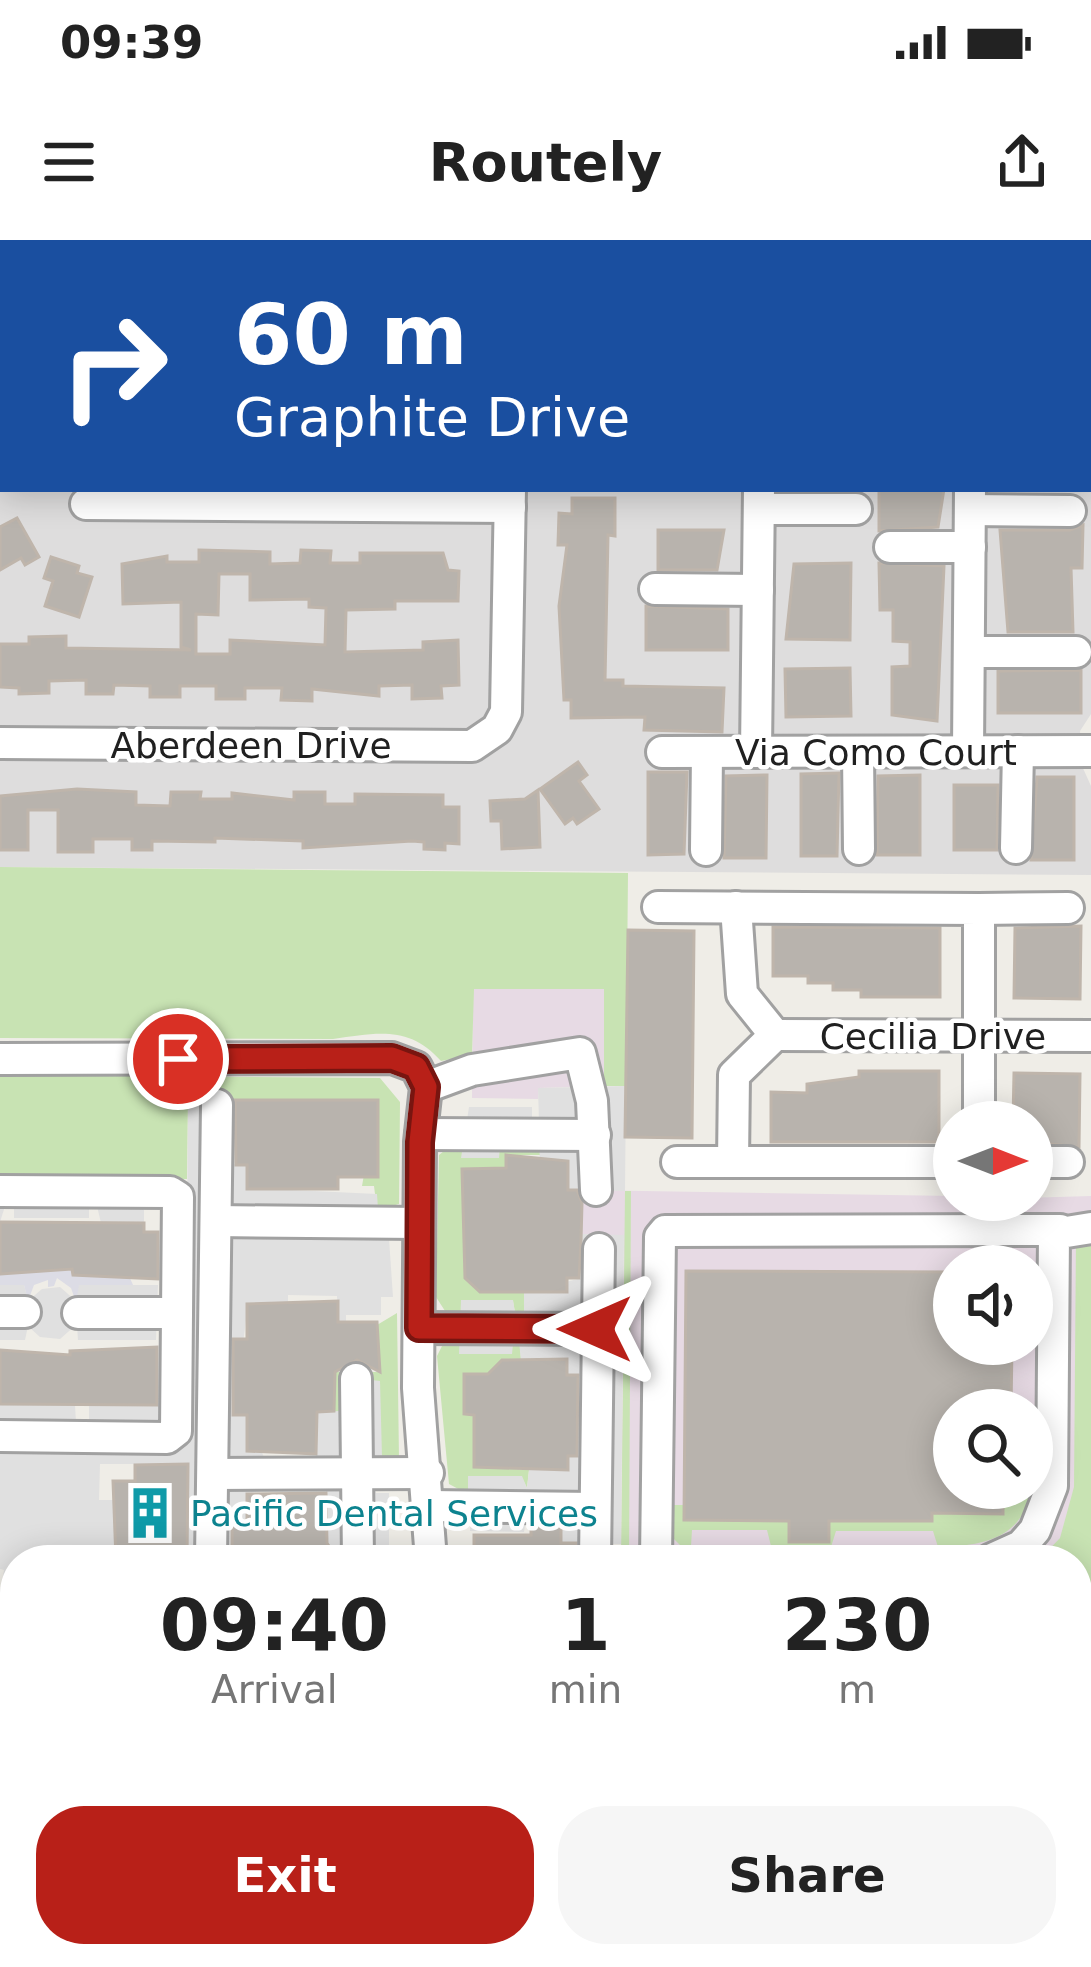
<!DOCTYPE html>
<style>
:root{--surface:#fff;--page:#f6f6f6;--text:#222;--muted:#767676;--accent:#b82018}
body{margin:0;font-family:"DejaVu Sans",sans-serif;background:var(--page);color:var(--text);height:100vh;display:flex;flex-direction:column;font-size:45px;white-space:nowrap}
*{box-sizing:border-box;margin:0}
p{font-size:39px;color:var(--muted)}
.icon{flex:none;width:66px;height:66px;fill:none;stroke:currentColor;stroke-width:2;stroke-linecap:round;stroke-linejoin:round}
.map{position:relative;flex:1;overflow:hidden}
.panel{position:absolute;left:0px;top:1305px;width:1092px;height:423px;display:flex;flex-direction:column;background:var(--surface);border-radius:48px 48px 0 0;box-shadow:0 6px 30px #0003}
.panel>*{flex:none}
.banner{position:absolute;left:0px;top:0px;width:1092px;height:252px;box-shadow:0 6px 30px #0003;background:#1a4fa0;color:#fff;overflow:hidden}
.needle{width:78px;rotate:90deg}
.tools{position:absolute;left:933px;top:861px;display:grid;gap:24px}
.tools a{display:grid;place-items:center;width:120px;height:120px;border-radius:50%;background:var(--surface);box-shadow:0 6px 30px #0003;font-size:60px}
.pin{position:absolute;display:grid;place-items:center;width:102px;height:102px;color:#fff;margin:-51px;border:6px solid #fff;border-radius:50%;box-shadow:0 3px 12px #0007}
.me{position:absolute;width:132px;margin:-66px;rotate:270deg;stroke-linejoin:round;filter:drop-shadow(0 0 9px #0008)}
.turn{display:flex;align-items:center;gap:42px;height:252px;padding:0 36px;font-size:54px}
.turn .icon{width:156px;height:156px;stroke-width:2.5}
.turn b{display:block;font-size:84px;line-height:102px}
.eta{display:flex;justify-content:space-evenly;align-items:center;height:204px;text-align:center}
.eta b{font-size:72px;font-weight:700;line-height:84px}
.action{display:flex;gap:24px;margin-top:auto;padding:24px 36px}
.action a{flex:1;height:138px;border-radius:48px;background:var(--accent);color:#fff;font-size:48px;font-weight:700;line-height:138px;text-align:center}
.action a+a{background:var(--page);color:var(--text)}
.status{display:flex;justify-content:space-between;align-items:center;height:84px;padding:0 60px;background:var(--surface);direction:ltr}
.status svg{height:33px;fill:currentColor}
header{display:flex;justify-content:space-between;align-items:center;height:156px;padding:0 36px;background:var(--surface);font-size:54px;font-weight:700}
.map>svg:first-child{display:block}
</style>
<div class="status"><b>09:39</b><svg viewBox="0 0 49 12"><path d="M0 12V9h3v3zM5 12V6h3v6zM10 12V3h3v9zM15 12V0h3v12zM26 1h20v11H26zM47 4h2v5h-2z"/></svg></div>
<header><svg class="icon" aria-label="menu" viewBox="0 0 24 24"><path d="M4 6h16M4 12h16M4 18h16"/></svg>Routely<svg class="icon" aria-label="share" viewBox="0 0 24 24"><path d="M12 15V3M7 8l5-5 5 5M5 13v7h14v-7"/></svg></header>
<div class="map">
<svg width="1091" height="1727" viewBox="0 0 1091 1727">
<rect width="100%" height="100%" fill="#efede7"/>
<path fill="#dedddd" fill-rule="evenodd" d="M 0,0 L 1091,0 L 1091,474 L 1080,491 L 1082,526 L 1091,546 L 1091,635 L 0,627 ZM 3,3 L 1089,3 L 1089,249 L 3,249 Z"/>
<path fill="#eedbd9" d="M 0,1404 L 15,1404 L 15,1713 L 387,1713 L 387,1727 L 0,1727 Z"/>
<g fill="#e7dae4" fill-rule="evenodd">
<path d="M 473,749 L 604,749 L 604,846 L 539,848 L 538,859 L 472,858 Z"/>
<path d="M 582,950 L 954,956 L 954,960 L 1091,956 L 1091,1366 L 1077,1360 L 1077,1320 L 621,1320 L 624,996 L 581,994 ZM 954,1026 L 1032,1026 L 1032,1104 L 954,1104 ZM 954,1170 L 1032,1170 L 1032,1248 L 954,1248 Z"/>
<path d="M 1091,1424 L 1091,1727 L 387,1727 L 387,1713 L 1077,1713 L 1077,1425 L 1083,1430 Z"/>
</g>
<g fill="#c8e3b3">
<path d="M 0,627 L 628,633 L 626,846 L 604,846 L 604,749 L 474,749 L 472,815 L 441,821 C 409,785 377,793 333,799 L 0,798 Z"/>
<path d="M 0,835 L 380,838 L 400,862 L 399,964 L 377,970 L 374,946 L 362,946 L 377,860 L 188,860 L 187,939 L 0,938 Z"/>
<path d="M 540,905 L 540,915 L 506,915 L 506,928 L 462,929 L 465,1038 L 480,1051 L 524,1052 L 524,1074 L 515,1073 L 513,1061 L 461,1060 L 461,1075 L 447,1074 L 436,1057 L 439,915 L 449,907 Z"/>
<path d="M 625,951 L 631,951 L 629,1320 L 621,1320 Z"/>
<path d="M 1076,999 L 1091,1002 L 1091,1366 L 1077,1360 L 1077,1320 L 1039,1320 L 1060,1298 L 1074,1247 Z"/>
<path d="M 397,1073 L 399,1220 L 365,1221 L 382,1216 L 334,1171 L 335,1132 L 379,1132 L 377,1085 Z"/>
<path d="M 460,1100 L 460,1114 L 520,1102 L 521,1120 L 502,1120 L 488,1134 L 464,1134 L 464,1174 L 474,1175 L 473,1226 L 529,1230 L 527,1248 L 521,1236 L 464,1252 L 449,1244 L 437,1116 L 444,1102 Z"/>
<path d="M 1032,1204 L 1037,1204 C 1036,1279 1015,1306 938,1307 L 933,1291 L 836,1291 L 831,1307 L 771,1306 L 767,1290 L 692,1290 L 691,1306 L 681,1306 L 667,1292 L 668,1265 L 684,1265 L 685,1280 L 931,1281 L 932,1273 L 1002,1274 L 1003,1248 L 1032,1248 Z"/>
<path d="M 1091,1424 L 1091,1727 L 1066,1727 L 1066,1713 L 1077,1713 L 1077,1425 L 1083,1430 Z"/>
</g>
<g fill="#e0e0e0">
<path d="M 626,846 L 625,951 L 568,950 L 540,921 L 539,905 L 500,906 L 499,918 L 461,918 L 469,867 L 532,867 L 532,881 L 539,882 L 538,848 Z"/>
<path d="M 233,859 L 233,924 L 247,925 L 248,948 L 377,954 L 378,969 L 388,984 L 393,1057 L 381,1057 L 381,1075 L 346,1075 L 346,1082 L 338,1081 L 337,1056 L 288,1055 L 288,1064 L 248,1064 L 234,1175 L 247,1175 L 265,1220 L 340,1219 L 316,1216 L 317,1172 L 339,1171 L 339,1136 L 380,1141 L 382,1217 L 366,1217 L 376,1253 L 389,1253 L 389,1320 L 343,1320 L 327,1303 L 326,1250 L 265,1250 L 247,1254 L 247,1281 L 232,1281 L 232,1320 L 187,1320 L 188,1224 L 100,1224 L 99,1260 L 113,1260 L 116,1320 L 15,1320 L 15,1356 L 0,1356 L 4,1330 L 0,1329 L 0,1164 L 60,1159 L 60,1165 L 75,1165 L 76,1182 L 89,1181 L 89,1165 L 186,1164 L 188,860 Z"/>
<path d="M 0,938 L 144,939 L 144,983 L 101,983 L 97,966 L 89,966 L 89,978 L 14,978 L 14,966 L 6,963 L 0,982 Z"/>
<path d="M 581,994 L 624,995 L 621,1304 L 561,1303 L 561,1278 L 526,1279 L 524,1292 L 470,1291 L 470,1278 L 461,1276 L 458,1251 L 468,1250 L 468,1236 L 522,1236 L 527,1248 L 529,1230 L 567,1230 L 568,1216 L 582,1216 L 582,1136 L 567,1135 L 567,1119 L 521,1120 L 519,1102 L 513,1104 L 512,1114 L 459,1114 L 461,1060 L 513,1060 L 515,1073 L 524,1073 L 524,1052 L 582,1038 Z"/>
<path d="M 0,1045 L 24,1045 L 28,1061 L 42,1049 L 60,1047 L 76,1061 L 78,1045 L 158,1045 L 156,1100 L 78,1100 L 77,1084 L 60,1099 L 40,1097 L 28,1086 L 25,1100 L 0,1100 Z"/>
<rect x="0" y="1518" width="15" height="161"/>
<rect x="680" y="1713" width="172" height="14"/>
</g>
<path fill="#dcdce5" d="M 57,1029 L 129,1036 L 133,1045 L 79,1045 L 76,1062 L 71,1048 L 57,1038 L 54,1046 L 48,1047 L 48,1040 L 34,1045 L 28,1061 L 24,1045 L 0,1045 L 0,1034 Z"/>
<g fill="#b8b3ad" stroke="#bfb5ab" stroke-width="3" fill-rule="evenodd">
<path d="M 944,249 L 938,287 L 879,291 L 879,250 Z"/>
<path d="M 572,258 L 615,258 L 615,296 L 608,295 L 605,440 L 623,440 L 623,446 L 724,448 L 722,492 L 644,490 L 645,477 L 571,478 L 571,460 L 564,460 L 559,366 L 567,305 L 558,305 L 559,273 L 572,274 Z"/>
<path d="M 17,278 L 39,317 L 25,325 L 21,318 L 0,330 L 0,287 Z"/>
<path d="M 1083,285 L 1082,328 L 1071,328 L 1073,392 L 1008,392 L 1000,290 L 1070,290 Z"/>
<path d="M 658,290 L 724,290 L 717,330 L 658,330 Z"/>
<path d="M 199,310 L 270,312 L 270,324 L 300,323 L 301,310 L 331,311 L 330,323 L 360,323 L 360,313 L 443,313 L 448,330 L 459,331 L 458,361 L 395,361 L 395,369 L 346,370 L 345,412 L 423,410 L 423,402 L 458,400 L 459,445 L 441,446 L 442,458 L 412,459 L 412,445 L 379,446 L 379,456 L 312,449 L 312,461 L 281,460 L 282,448 L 245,448 L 245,459 L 216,459 L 216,446 L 180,446 L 180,457 L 150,457 L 150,446 L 114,445 L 113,454 L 86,454 L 86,440 L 49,441 L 49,453 L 19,454 L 19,448 L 0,447 L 0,404 L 29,404 L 29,397 L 66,396 L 66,408 L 191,410 L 181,407 L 181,362 L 123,364 L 122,324 L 167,316 L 167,322 L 199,322 ZM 219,334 L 250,334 L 250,360 L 309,359 L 309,367 L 326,368 L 325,405 L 230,400 L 230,414 L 196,414 L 196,374 L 218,375 Z"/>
<path d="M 51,317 L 79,326 L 77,333 L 92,337 L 79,377 L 45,366 L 53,341 L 44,338 Z"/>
<path d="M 851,323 L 850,400 L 786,399 L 794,324 Z"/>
<path d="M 879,323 L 944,326 L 937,481 L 892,475 L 892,427 L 910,426 L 910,402 L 893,401 L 893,370 L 880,370 Z"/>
<path d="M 646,366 L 728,369 L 728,410 L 646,410 Z"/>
<path d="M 850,428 L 851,476 L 786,477 L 785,429 Z"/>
<path d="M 1081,430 L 1081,473 L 998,473 L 998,431 Z"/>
<path d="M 578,522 L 587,535 L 579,541 L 599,569 L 577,584 L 573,578 L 565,584 L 540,549 Z"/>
<path d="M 648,532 L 687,532 L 684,614 L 648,615 Z"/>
<path d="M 839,533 L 837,616 L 801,616 L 801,534 Z"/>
<path d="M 767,535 L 766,618 L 724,618 L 726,536 Z"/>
<path d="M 920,535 L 920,615 L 877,615 L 878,536 Z"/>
<path d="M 1037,537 L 1074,537 L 1074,620 L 1031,620 Z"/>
<path d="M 954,545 L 998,545 L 997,610 L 954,610 Z"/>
<path d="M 77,549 L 136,552 L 136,565 L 170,566 L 171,552 L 201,552 L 200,559 L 232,559 L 232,553 L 294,560 L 294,552 L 325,552 L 325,564 L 355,564 L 355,554 L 443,555 L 443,567 L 459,567 L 459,604 L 445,603 L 445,610 L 424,609 L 424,602 L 412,601 L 303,608 L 303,601 L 215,598 L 215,602 L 152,601 L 152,610 L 132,610 L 132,599 L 93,599 L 93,612 L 58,612 L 58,570 L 28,570 L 28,610 L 0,610 L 0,556 Z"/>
<path d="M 538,550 L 540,607 L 502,609 L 501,581 L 491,581 L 490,561 L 525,559 Z"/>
<path d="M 1081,686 L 1080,759 L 1014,758 L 1015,688 Z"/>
<path d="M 773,687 L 940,688 L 940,757 L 861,757 L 861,750 L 833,750 L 833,743 L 808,743 L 808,736 L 773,736 Z"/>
<path d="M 628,690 L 694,691 L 692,898 L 625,897 Z"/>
<path d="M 859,831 L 939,831 L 939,902 L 771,902 L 771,852 L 807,853 L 807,844 L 859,837 Z"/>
<path d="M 1014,833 L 1080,834 L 1079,907 L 1032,902 L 1032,882 L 1013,882 Z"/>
<path d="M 235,860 L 378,860 L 378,937 L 338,937 L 338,949 L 247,949 L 247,925 L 236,925 Z"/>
<path d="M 506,915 L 568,921 L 568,950 L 577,950 L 582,963 L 581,1001 L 579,1038 L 567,1038 L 567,1052 L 480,1052 L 465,1038 L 462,929 L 506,928 Z"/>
<path d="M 0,982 L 144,983 L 144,992 L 158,992 L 158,1039 L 73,1035 L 72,1029 L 0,1034 Z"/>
<path d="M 686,1031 L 954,1032 L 954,1104 L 1012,1104 L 1011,1170 L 954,1170 L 954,1248 L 1003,1248 L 1003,1274 L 932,1273 L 932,1281 L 829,1281 L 829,1302 L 789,1302 L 789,1281 L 684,1280 Z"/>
<path d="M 338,1061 L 338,1082 L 377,1082 L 380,1132 L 357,1120 L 335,1132 L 334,1171 L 317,1172 L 316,1214 L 247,1211 L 247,1175 L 233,1175 L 233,1099 L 247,1099 L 247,1064 Z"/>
<path d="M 157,1107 L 157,1165 L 0,1164 L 0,1110 L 70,1115 L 70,1111 Z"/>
<path d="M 567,1119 L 567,1135 L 578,1135 L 577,1216 L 568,1216 L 568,1230 L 474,1227 L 474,1175 L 464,1174 L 464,1134 L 488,1134 L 502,1120 Z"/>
<path d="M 188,1224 L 187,1320 L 116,1320 L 113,1241 L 135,1241 L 135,1225 Z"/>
<path d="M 326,1253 L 327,1303 L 338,1320 L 232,1320 L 232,1281 L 247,1281 L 247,1254 Z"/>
<path d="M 531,1287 L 561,1287 L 561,1303 L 576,1303 L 576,1320 L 474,1320 L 474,1295 L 531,1295 Z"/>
</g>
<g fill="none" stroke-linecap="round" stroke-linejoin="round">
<g stroke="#a1a1a1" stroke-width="36">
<g id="minor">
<path d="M 257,0 L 257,3"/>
<path d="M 906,0 L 906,3"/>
<path d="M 1014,0 L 1014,3"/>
<path d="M 710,3 L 710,0"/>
<path d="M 86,264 L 510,267"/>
<path d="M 759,269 L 856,269"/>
<path d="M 970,270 L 1070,271"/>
<path d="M 890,307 L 970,307"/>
<path d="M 655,349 L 758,350"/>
<path d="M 969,412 L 1076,412"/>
<path d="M 0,503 L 472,506 L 497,489 L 506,472 L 510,249"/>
<path d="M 968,511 L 970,249"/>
<path d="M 662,512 L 1091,511"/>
<path d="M 756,512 L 759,249"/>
<path d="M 858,512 L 859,609"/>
<path d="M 1016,608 L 1018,511"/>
<path d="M 706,610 L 707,512"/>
<path d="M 658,667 L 979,669 L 979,882"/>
<path d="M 736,667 L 742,754 L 775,795"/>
<path d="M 979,669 L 1068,668"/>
<path d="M 775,795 L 1091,796"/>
<path d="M 0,819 L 392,818 L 416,827 L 426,847 L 420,902 L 418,1148 L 431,1320"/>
<path d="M 426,847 L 472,830 L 580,813 L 592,861 L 596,950"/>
<path d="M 421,894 L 595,895"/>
<path d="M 677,922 L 954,922"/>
<path d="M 733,922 L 734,835 L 775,795"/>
<path d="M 1032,922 L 1068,922"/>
<path d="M 0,951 L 170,952 L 178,957 L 176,1191 L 167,1198 L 0,1196"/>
<path d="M 216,981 L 419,983"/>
<path d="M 0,1072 L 25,1072"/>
<path d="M 78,1073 L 177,1073"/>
<path d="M 419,1088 L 595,1089"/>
<path d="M 356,1139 L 358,1320"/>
<path d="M 213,1234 L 428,1233"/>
<path d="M 430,1266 L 595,1268"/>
<path d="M 211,1320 L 217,865"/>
<path d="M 595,1320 L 599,1009"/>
<path d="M 656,1320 L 660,997 L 665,991 L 1060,990"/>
<path d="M 990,1320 L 1021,1306 L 1035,1290 L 1052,1246 L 1054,994 L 1091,988"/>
<path d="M 586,1713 L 586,1727"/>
<path d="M 61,1727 L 62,1713"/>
<path d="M 187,1727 L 187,1713"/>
<path d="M 353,1727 L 354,1713"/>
<path d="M 709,1727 L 709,1713"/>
<path d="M 823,1727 L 823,1713"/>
<path d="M 1038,1727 L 1038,1713"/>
</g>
</g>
<g stroke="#8a6812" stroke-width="42">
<g id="major">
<path d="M 0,1386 L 15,1386"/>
<path d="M 1077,1394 L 1091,1394"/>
</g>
</g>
<use href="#minor" stroke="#fff" stroke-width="30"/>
<use href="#major" stroke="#f1d6aa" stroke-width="36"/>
</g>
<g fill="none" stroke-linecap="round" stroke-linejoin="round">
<g stroke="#781510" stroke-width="30">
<path id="route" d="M 178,819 L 392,818 L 416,827 L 426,847 L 420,902 L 419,1088 L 595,1089"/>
</g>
<use href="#route" stroke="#b82018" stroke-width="21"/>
</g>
<defs>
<g id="building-bare" transform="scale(4.14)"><path d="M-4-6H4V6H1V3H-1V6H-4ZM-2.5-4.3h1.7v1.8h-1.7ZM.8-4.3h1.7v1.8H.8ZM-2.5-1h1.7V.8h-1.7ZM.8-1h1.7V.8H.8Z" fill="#0f9aa8" stroke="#fff" stroke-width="2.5" paint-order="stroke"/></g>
</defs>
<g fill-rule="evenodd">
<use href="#building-bare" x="150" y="1273"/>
</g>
<g text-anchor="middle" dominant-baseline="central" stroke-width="9" stroke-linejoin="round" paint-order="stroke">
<g font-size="36" fill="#202020" stroke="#fff">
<text x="251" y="505">Aberdeen Drive</text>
<text x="876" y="512">Via Como Court</text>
<text x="933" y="796">Cecilia Drive</text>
</g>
<g font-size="36" fill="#0d838f" stroke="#fff" text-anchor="start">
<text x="190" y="1273">Pacific Dental Services</text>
</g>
</g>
</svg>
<div class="tools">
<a><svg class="needle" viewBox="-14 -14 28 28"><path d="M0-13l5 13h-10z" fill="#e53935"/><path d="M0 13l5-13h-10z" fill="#767676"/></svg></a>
<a><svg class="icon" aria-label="sound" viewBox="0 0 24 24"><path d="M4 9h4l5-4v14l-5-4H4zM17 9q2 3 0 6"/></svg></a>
<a><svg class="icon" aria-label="search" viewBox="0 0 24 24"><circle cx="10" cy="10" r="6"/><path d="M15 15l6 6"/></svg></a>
</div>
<div class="pin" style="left:178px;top:819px;background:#d93025"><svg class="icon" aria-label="arrive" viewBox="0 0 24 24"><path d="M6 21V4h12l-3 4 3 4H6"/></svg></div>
<svg class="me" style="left:595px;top:1089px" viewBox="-20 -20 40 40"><path d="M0-17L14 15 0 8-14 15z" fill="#b82018" stroke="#fff" stroke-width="4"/></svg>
<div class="banner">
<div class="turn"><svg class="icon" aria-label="right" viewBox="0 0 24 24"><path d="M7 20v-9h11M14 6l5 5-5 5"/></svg><div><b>60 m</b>Graphite Drive</div></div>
</div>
<section class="panel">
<div class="eta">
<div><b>09:40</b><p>Arrival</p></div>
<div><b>1</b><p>min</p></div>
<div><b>230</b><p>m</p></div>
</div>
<div class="action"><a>Exit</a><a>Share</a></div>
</section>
</div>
